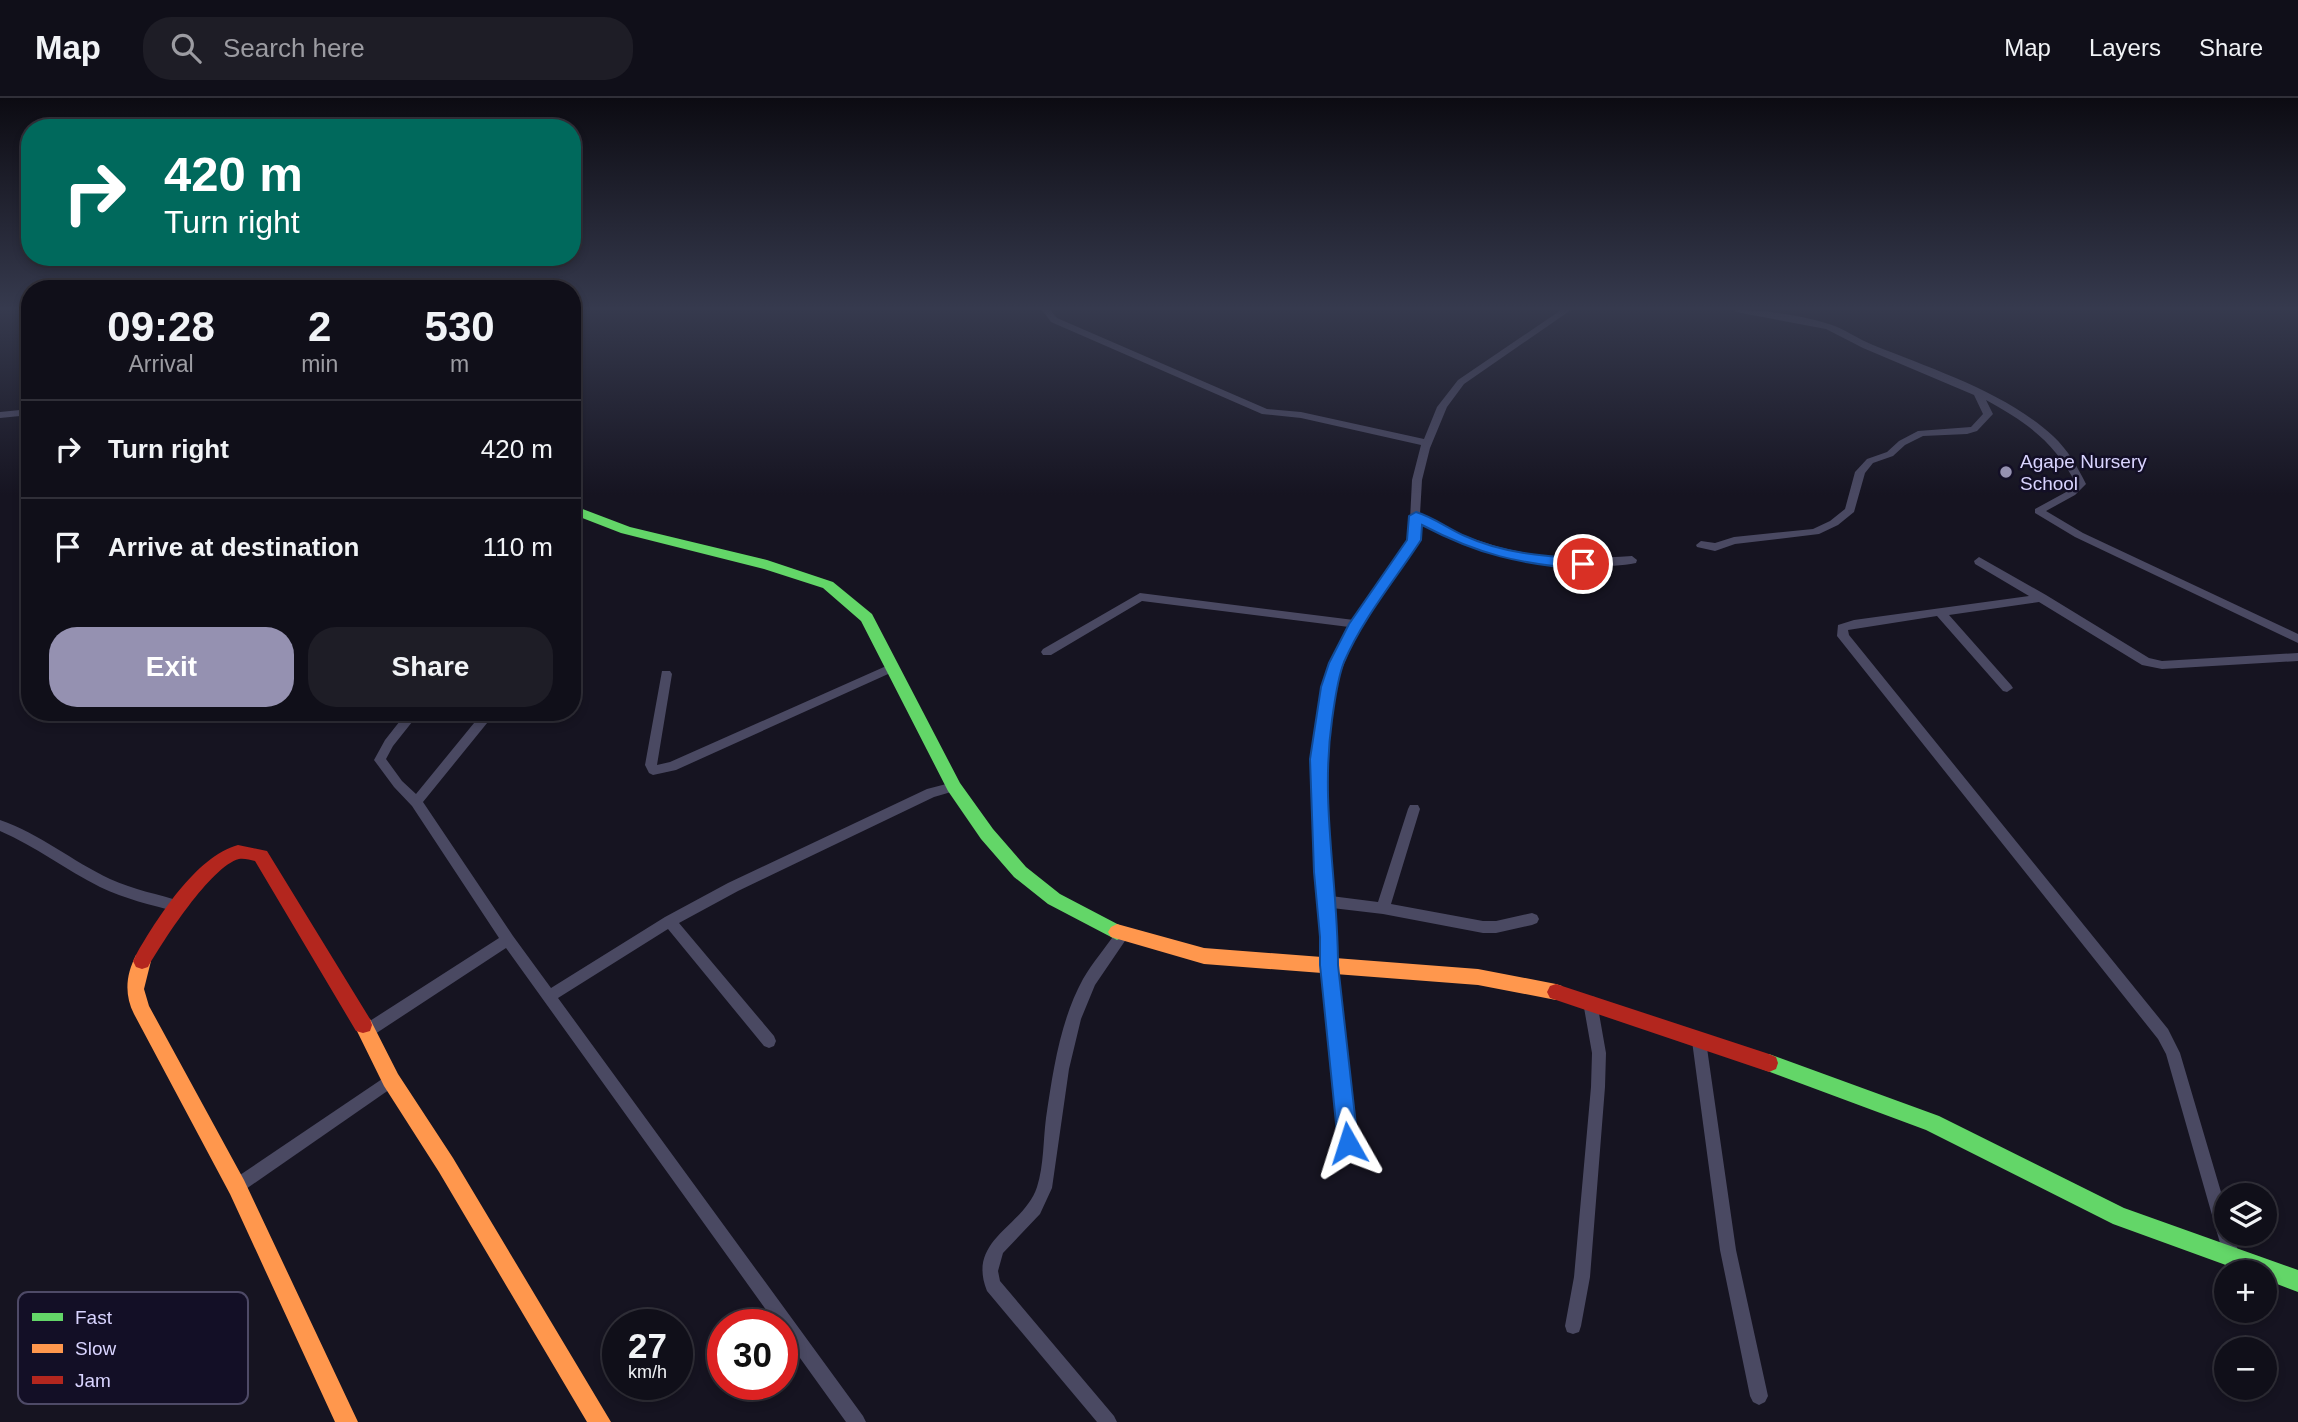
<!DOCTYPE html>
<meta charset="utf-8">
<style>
:root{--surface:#100f19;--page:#1e1d26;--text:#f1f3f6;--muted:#9c9ca2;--line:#302f38;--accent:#9591b1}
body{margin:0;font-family:Arial,sans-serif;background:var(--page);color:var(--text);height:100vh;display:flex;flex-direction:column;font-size:26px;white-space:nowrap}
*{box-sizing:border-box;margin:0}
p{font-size:23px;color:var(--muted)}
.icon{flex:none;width:38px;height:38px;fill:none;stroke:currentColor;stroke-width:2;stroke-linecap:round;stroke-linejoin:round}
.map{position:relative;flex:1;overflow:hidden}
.panel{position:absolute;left:21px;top:182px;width:560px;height:441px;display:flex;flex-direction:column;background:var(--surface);border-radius:28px;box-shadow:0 4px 10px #0003,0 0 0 2px var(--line)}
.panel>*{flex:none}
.hud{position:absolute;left:21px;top:21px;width:560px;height:147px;border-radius:28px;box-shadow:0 4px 10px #0003,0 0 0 2px var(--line);background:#00695c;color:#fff;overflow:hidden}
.tools{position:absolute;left:2214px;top:1085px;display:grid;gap:14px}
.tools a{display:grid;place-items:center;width:63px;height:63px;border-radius:50%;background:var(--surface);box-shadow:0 4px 10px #0003,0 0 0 2px var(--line);font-size:35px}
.speed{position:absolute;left:602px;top:1211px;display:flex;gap:14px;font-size:35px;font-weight:700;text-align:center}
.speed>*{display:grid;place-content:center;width:91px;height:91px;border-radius:50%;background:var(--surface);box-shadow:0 4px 10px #0003,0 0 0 2px var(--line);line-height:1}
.speed small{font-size:18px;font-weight:400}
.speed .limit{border:10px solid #d22;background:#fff;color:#111}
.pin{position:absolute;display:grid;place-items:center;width:60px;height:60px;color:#fff;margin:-30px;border:4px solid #fff;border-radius:50%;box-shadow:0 2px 7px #0007}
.me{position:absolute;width:77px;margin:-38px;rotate:354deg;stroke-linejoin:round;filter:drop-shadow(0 0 5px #0008)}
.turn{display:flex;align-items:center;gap:24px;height:147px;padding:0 28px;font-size:32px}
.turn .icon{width:91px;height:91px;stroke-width:2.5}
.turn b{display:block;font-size:49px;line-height:60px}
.eta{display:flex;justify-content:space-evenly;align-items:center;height:119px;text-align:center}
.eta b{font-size:42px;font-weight:700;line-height:49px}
.action{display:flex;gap:14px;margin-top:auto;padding:14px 28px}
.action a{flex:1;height:80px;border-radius:28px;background:var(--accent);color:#fff;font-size:28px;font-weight:700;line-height:80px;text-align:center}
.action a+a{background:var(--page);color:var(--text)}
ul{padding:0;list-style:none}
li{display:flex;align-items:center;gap:21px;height:98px;padding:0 28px;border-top:2px solid var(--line)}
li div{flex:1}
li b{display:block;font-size:26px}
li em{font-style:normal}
header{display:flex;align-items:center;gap:42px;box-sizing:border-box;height:98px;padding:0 35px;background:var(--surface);border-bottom:2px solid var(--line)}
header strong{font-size:33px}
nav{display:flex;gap:38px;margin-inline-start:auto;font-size:24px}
.search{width:490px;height:63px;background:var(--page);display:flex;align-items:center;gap:18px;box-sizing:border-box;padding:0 24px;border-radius:28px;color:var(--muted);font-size:26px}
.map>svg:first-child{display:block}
</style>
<header>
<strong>Map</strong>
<div class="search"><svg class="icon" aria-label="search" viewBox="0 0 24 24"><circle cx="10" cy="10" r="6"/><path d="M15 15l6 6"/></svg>Search here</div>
<nav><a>Map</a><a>Layers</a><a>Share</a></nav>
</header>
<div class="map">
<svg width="2298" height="1324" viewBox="0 0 2298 1324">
<rect width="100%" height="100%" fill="#161421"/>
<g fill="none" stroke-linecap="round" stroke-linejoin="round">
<g fill="#4a4962" fill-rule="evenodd">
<path d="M 1042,212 L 1050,212 L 1057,220 L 1267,311 L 1301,314 L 1424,341 L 1437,309 L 1458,282 L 1561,212 L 1571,212 L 1464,286 L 1447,309 L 1430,350 L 1422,382 L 1420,416 C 1492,456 1551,464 1632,458 L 1637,462 L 1636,465 C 1622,468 1607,468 1592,468 C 1531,468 1474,454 1420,425 L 1419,442 L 1355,538 L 1335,589 L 1324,661 L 1331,798 L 1378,804 L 1408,711 L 1410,707 L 1418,707 L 1420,711 L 1391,806 L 1483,823 L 1496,823 L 1532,815 L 1537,817 L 1539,821 L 1537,825 L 1532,827 L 1496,835 L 1483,835 L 1383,816 L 1332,810 L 1356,1046 L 1353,1051 L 1348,1053 L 1343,1051 L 1340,1046 L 1315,774 L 1312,661 L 1323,589 L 1349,529 L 1142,503 L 1051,557 L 1043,557 L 1041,554 L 1043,551 L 1140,495 L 1354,522 L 1409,442 L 1412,382 L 1421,347 L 1301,320 L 1262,316 L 1051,224 Z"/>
<path d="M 1735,212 C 1765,212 1800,217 1829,226 C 1845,231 1858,241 1873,247 C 1932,271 2005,294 2053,338 C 2068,352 2077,368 2086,386 L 2075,397 L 2046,413 L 2083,435 L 2298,536 L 2298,545 L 2075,439 L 2035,415 L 2035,411 L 2068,393 L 2076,386 C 2055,344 2026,324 1986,302 L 1993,316 L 1977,333 L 1967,336 L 1923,338 L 1905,347 L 1893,358 L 1873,365 L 1865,375 L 1854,414 L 1838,427 L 1819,436 L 1735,446 L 1715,453 L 1697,449 L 1696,447 L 1701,443 L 1715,445 L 1734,439 L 1813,431 L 1830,423 L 1845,411 L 1855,374 L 1867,361 L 1887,354 L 1899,343 L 1918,333 L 1971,329 L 1983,316 L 1974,297 L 1863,250 L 1826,231 L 1736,214 Z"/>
<path d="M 30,311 L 30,317 L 0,320 L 0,314 Z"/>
<path d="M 1979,459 L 2046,497 L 2149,560 L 2162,563 L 2298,555 L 2298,563 L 2162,571 L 2142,567 L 2039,504 L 1949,517 L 2011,587 L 2013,590 L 2007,594 L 2003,593 L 1937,518 L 1848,532 L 1849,537 L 2168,931 L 2180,955 L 2226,1111 L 2226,1136 L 2233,1136 L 2240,1159 L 2238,1165 L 2232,1167 L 2226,1165 L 2224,1159 L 2166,956 L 2158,941 L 1837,538 L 1838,527 L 1854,522 L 2029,498 L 1975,466 L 1974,463 Z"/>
<path d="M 577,510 L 583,514 L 576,522 L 572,523 L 572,512 Z"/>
<path d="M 893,565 L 899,569 L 897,572 L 676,672 L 653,677 L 649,675 L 645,667 L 662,573 L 670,573 L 672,576 L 657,667 L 670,664 Z"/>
<path d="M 407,614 L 420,614 L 393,648 L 386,661 L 402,683 L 416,696 L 483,614 L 496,614 L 423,704 L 513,838 L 551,890 L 665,819 L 728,785 L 927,691 L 954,684 L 958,686 L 960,689 L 958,692 L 934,699 L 738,793 L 679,825 L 774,938 L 776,943 L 774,948 L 769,950 L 764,948 L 668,831 L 558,900 L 863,1318 L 866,1324 L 846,1324 L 782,1235 L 782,1227 L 777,1227 L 506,850 L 372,938 L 367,940 L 362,938 L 360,933 L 362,928 L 499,840 L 412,708 L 394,689 L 374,662 L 385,642 Z"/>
<path d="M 0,722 C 40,736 72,763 110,781 C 134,792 158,796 183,804 L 185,808 L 183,812 L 178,814 C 151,807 125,801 100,789 C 66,772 35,748 0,733 Z"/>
<path d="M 1122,831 L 1127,833 L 1129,837 L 1095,887 L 1081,921 L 1069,971 L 1052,1090 L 1040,1116 L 1003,1155 L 998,1173 L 1000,1183 L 1114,1318 L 1117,1324 L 1097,1324 L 987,1193 C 966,1141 1024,1129 1037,1089 C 1044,1067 1043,1043 1046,1020 C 1053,973 1060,923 1083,881 C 1093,864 1106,849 1117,833 Z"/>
<path d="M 1590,898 L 1595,899 L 1597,904 L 1606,955 L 1605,989 L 1590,1179 L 1581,1228 L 1579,1234 L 1573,1236 L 1567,1234 L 1565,1228 L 1574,1179 L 1591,989 L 1592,955 L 1583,904 L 1585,899 Z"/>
<path d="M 1699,936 L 1704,938 L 1706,943 L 1736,1152 L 1768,1298 L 1765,1304 L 1759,1307 L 1753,1304 L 1750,1298 L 1720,1152 L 1692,943 L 1694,938 Z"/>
<path d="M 391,975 L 396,977 L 398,982 L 396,987 L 243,1093 L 237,1096 L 231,1093 L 229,1088 L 231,1083 Z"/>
</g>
<g fill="#63d668" fill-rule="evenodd">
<path d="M 572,407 L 630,429 L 767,462 L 833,484 L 872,516 L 960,685 L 993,731 L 1026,769 L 1060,796 L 1123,829 L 1126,834 L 1123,839 L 1117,842 L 1111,839 L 1048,806 L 1014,779 L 981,741 L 948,693 L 861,523 L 823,490 L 764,471 L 621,435 L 572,416 Z"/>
<path d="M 1769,956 L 1939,1018 L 2124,1110 L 2298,1172 L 2298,1194 L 2264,1181 L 2264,1174 L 2245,1174 L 2113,1126 L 1926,1032 L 1762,971 L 1760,965 L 1762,959 Z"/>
</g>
<g fill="#ff974d" fill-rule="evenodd">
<path d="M 1117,826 L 1204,850 L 1478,871 L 1556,886 L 1562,888 L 1565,894 L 1562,900 L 1556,902 L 1478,887 L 1204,866 L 1111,839 L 1108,834 L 1111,829 Z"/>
<path d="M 142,855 L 148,857 L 151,863 L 144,891 L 149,908 L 244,1082 L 358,1324 L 335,1324 L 230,1096 L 134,916 C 124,896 126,877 136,857 Z"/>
<path d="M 363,919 L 370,921 L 398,976 L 453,1060 L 611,1324 L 587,1324 L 439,1074 L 384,988 L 354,927 L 356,921 Z"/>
</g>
<g fill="#b3261e" fill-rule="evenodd">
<path d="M 238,747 L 267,753 L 370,921 L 372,927 L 370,933 L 363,935 L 356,933 L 255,763 C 250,762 244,760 239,761 C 211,768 163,843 148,869 L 142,871 L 136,869 L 133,863 L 136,857 C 156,822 196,758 238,747 Z"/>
<path d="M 1556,886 L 1769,956 L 1776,959 L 1778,965 L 1776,971 L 1769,974 L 1556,902 L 1550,900 L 1547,894 L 1550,888 Z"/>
</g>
</g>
<linearGradient id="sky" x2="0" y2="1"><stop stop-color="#0c0b12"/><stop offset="0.53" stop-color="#363a4e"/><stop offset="1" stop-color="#363a4e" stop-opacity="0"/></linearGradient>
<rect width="2298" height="397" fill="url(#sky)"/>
<path fill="#1a73e8" stroke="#114b97" stroke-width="2" d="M 1416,414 C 1433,419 1449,431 1465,438 C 1502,455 1543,458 1583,461 L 1590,466 L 1583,471 C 1520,466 1479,457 1422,427 L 1421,442 C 1395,482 1363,520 1344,564 C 1337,582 1335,602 1332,622 C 1320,706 1338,783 1338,867 L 1358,1045 L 1355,1052 L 1348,1055 L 1341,1052 L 1338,1045 L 1320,867 L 1320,839 L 1314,774 L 1310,661 L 1321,589 L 1329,565 L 1349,526 L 1407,442 L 1409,418 Z"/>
<circle fill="#9591b1" stroke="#130f26" stroke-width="2.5" cx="2006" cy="374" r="7"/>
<g text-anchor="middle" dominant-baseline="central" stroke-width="5" stroke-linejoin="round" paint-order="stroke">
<g font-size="19" fill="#d9d4ff" stroke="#130f26" text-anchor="start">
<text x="2020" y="363">Agape Nursery<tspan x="2020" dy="22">School</tspan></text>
</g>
</g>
<rect x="18" y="1194" width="230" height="112" rx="10" fill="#130f26" stroke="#4e4a67" stroke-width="2"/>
<rect x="32" y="1215" width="31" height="8" fill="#63d668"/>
<rect x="32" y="1246" width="31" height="9" fill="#ff974d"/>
<rect x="32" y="1278" width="31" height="8" fill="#b3261e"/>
<g font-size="19" fill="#d9d4ff">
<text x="75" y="1226">Fast</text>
<text x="75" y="1257">Slow</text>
<text x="75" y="1289">Jam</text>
</g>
</svg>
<div class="tools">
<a><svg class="icon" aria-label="layers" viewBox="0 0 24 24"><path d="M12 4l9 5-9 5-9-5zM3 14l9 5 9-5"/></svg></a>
<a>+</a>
<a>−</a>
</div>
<div class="speed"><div>27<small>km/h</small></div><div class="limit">30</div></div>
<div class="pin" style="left:1583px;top:466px;background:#d93025"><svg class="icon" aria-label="arrive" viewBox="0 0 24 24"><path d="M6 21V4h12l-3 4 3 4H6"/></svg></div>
<svg class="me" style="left:1348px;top:1045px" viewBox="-20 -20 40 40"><path d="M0-17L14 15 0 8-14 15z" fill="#1a73e8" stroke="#fff" stroke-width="4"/></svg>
<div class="hud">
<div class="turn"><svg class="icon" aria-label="right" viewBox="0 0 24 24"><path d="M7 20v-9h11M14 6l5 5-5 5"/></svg><div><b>420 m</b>Turn right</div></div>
</div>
<section class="panel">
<div class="eta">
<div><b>09:28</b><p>Arrival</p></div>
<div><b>2</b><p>min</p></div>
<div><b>530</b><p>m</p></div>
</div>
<ul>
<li><svg class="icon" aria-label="right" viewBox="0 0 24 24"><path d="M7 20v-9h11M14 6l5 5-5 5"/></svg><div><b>Turn right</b></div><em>420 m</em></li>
<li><svg class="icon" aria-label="arrive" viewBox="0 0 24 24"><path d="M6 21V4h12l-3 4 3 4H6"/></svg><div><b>Arrive at destination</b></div><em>110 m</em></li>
</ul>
<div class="action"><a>Exit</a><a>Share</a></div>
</section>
</div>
